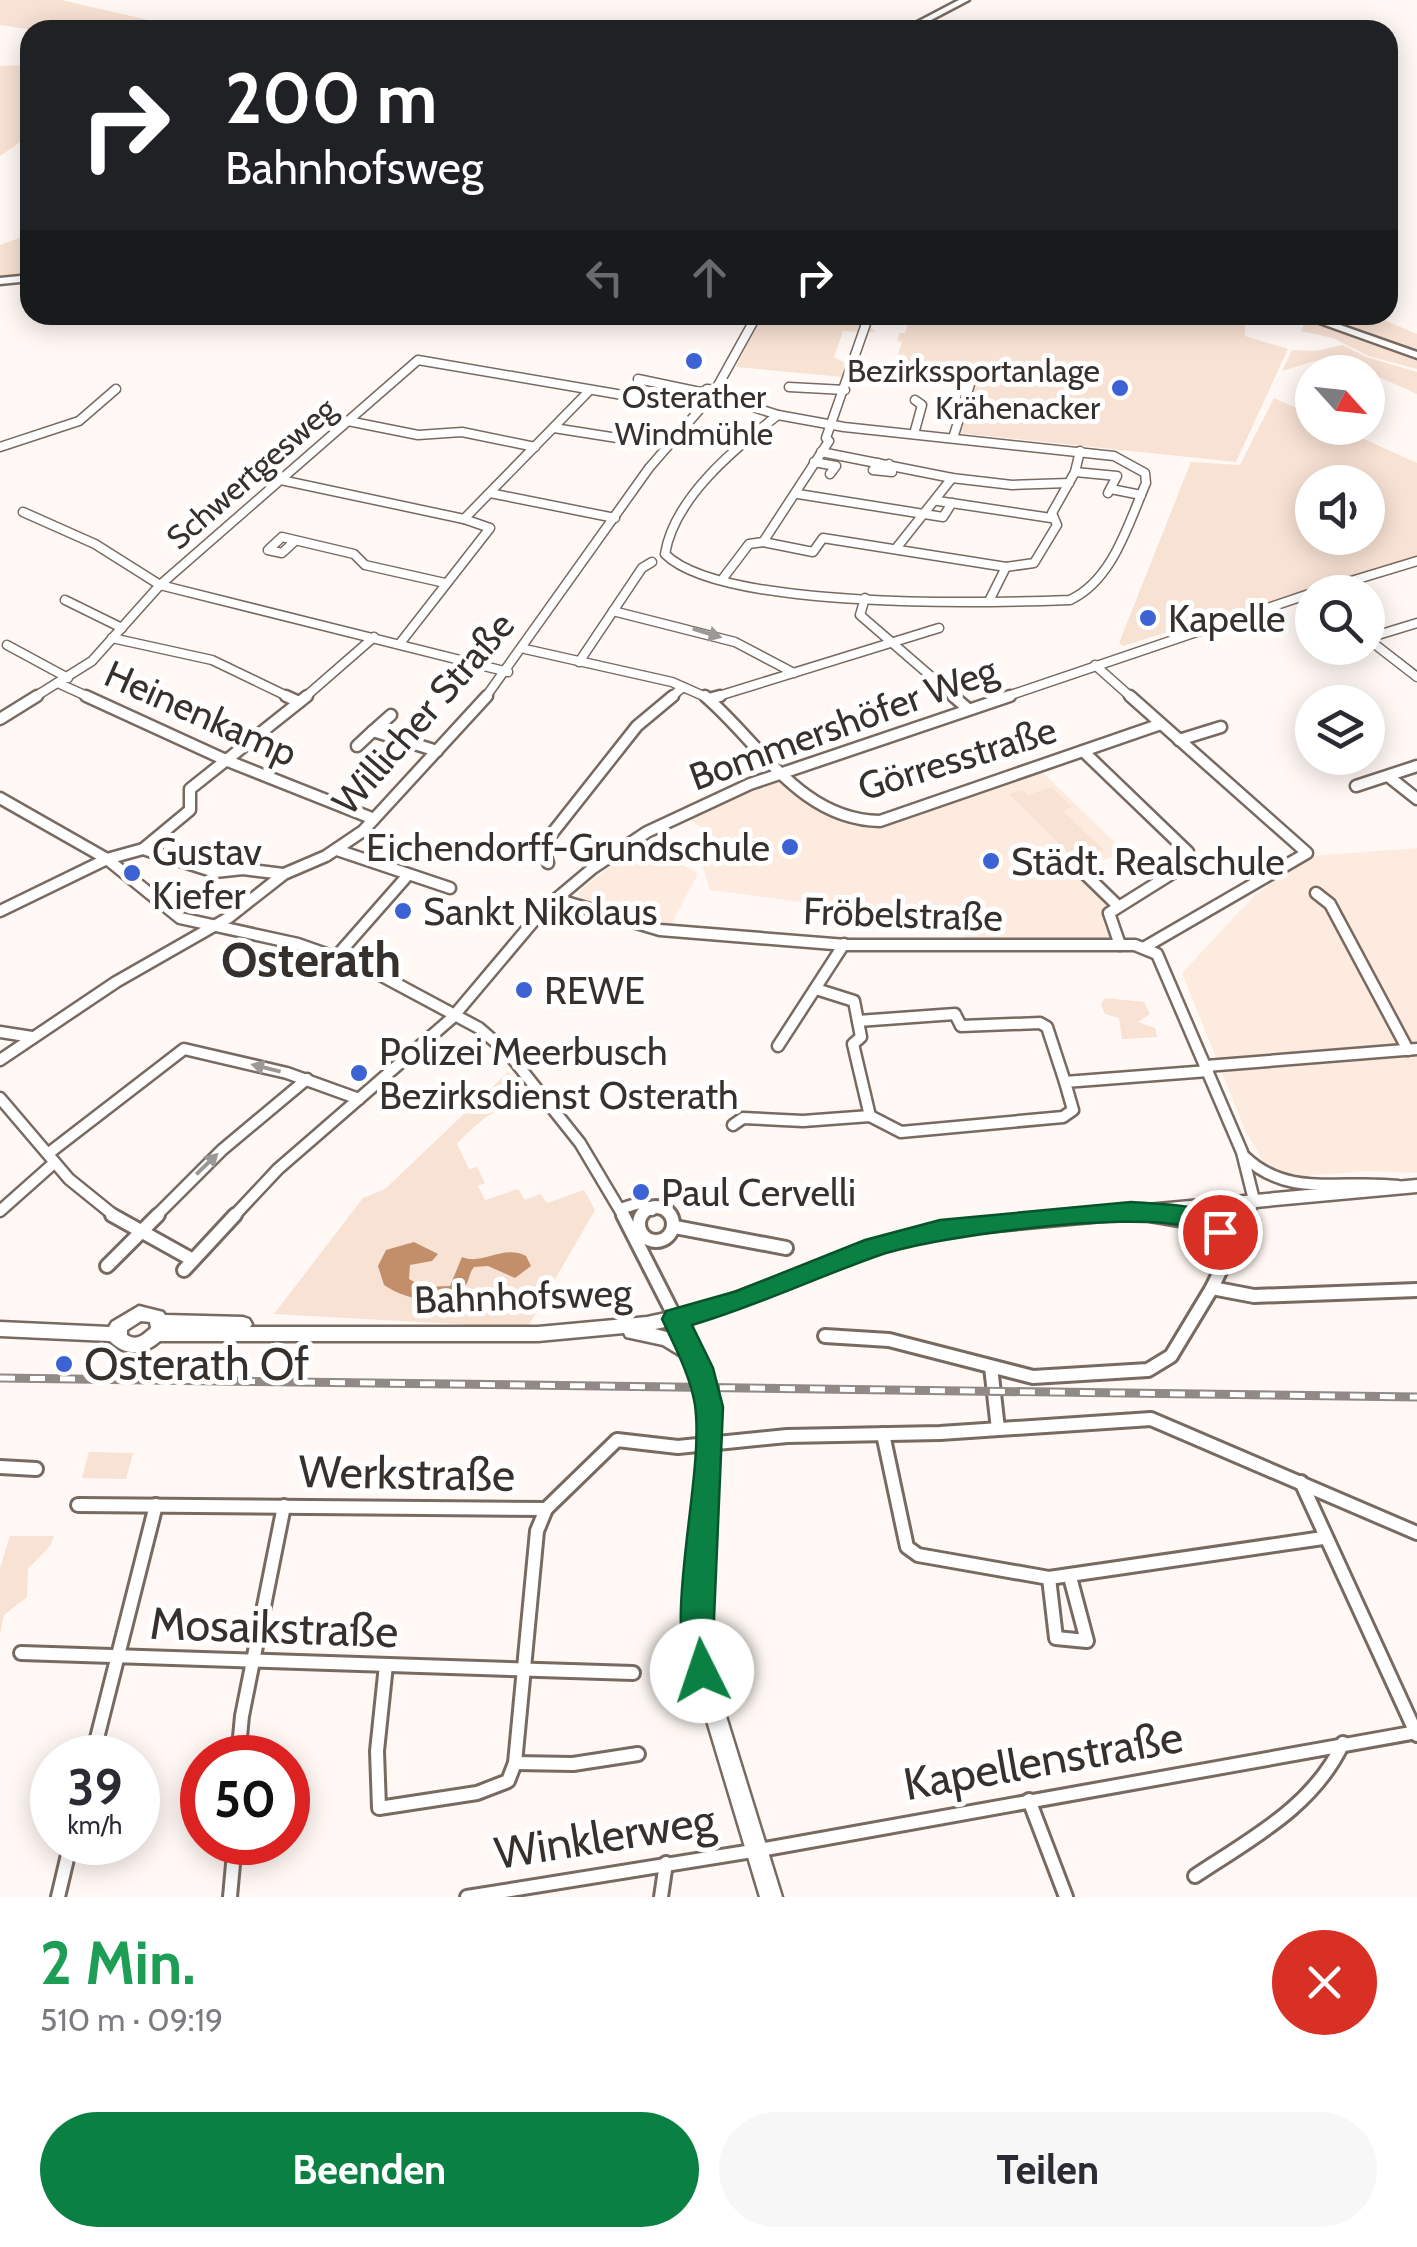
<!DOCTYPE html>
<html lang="de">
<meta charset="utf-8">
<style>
:root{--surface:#fff;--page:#f7f7f7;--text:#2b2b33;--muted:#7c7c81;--accent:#0b8043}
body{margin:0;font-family:Cabin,sans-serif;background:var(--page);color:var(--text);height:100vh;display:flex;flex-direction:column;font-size:38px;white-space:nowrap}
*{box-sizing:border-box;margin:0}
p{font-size:32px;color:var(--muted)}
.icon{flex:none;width:55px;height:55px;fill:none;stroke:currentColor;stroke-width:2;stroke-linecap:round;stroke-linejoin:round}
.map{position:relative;height:1897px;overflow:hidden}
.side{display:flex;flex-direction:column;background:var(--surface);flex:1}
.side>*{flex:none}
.guide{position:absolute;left:20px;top:20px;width:1378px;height:305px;border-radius:30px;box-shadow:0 5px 25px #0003;background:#202124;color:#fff;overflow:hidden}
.needle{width:65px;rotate:117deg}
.tools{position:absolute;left:1295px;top:355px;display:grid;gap:20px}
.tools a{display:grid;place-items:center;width:90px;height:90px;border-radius:50%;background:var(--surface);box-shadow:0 5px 25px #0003;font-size:50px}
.speed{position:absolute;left:30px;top:1735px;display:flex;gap:20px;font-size:50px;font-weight:700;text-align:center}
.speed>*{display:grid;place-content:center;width:130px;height:130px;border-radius:50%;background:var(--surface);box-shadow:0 5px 25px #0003;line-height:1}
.speed small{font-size:25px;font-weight:400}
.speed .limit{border:15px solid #d22;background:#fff;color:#111}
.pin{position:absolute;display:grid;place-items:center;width:85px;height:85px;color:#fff;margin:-42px;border:5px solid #fff;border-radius:50%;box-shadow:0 2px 10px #0007}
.me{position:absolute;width:110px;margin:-55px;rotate:356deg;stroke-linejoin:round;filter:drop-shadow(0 0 8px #0008)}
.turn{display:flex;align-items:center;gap:35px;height:210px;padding:0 40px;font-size:45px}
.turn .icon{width:130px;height:130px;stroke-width:2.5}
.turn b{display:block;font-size:70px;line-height:85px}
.lanes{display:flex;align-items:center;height:95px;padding:0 40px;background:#0003;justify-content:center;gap:50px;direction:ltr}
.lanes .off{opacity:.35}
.round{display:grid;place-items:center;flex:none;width:105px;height:105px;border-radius:52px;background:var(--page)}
.headline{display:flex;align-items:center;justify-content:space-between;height:170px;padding:0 40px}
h1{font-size:60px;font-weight:700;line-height:75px;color:#1e9e55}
.primary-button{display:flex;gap:20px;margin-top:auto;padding:20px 40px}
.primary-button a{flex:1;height:115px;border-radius:60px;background:var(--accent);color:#fff;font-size:40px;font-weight:700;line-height:115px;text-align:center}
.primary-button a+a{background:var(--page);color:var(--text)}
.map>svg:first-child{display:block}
</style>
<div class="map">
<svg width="1417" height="1897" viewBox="0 0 1417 1897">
<rect width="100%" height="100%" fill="#fff8f4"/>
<g fill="#feebdf">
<path d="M 1041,771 L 1125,852 L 1076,870 L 1110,904 L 1102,919 L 1111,941 L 965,941 L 963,910 L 838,907 L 710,890 L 699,854 L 720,841 L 686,817 L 782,780 L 831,818 L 852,826 L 876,826 Z"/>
<path d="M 644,841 L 698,874 L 670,926 L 580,900 L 578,892 Z"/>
<path d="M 1417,848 L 1417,1173 L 1369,1171 L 1303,1176 L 1278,1171 L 1265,1164 L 1246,1132 L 1182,973 L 1255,895 L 1311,856 Z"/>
</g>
<g fill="#f8e2d4" fill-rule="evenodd">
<path d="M 0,0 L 61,0 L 192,30 L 33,30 L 0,25 Z"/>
<path d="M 30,65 L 30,135 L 0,156 L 0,66 Z"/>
<path d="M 30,234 L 30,276 L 0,279 L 0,245 Z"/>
<path d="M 761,315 L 868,315 L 860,332 L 843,331 L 834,357 L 849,365 L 844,377 L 736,367 Z"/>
<path d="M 871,315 L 970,320 L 974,315 L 1239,315 L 1245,317 L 1245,336 L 1288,349 L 1236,462 L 958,433 L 974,376 L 887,373 L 894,366 L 902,342 L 897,340 L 900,333 L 905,333 L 909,320 L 875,317 L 871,328 L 875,332 L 865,332 Z"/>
<path d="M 1310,315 L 1372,315 L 1417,334 L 1417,354 Z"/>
<path d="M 1313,320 L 1417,358 L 1417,369 L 1369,356 L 1333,338 L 1301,331 L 1305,321 Z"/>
<path d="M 1343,345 L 1366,357 L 1417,372 L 1417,394 L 1368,372 L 1318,360 L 1282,371 L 1292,350 L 1316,351 Z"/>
<path d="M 1274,398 L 1312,415 L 1312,428 L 1339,428 L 1417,463 L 1417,559 L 1182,633 L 1177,629 L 1123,646 L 1119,643 L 1191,462 L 1240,465 ZM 1312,482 L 1368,482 L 1368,538 L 1312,538 Z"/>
<path d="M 1052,787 L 1072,807 L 1063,811 L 1103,849 L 1074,859 L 1009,794 L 1022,790 L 1028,795 Z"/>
<path d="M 1105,998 L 1144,1002 L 1150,1014 L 1138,1022 L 1155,1028 L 1157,1037 L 1122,1039 L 1119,1018 L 1105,1014 L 1101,1004 Z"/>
<path d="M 508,1072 L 528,1095 C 498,1106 477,1122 457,1144 L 469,1169 L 477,1167 L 485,1183 L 478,1186 L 485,1200 L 518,1189 L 525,1200 L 540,1194 L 547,1203 L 584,1190 L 595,1210 L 527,1328 L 274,1314 L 363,1198 L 385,1189 Z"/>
<path d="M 89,1452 L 133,1453 L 126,1479 L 82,1478 Z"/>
<path d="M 10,1536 L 54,1536 L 50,1546 L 28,1569 L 27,1597 L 4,1615 L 0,1634 L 0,1568 Z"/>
</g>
<path fill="#c38f6b" d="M 414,1242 L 438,1254 L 432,1261 L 410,1265 L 409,1279 L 424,1287 L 450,1286 L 462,1257 C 482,1266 503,1244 526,1256 L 531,1266 L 515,1278 L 488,1266 L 474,1267 C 468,1274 470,1282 463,1289 C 444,1309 404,1299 384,1285 L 378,1266 L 386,1250 Z"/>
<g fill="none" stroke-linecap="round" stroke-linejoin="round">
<g stroke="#786a61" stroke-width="11">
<g id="street-far2">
<path d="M 933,315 L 972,315"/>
<path d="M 638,379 L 700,392"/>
<path d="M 789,387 L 845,390"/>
<path d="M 707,389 L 720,390 L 726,396 C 717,401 707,403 699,395 Z"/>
<path d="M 716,389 L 757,315"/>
<path d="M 725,398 L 778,415"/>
<path d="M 778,415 L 844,427 L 1114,456 L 1145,473 L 1146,483 C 1128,524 1113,580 1070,600 C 987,603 721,610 665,554 C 674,498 735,448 778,415 Z"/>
<path d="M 348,421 L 418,435 L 462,432 L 535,447"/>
<path d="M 554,428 L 630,440"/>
<path d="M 914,434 L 922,405 L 915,400"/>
<path d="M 953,438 L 972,378"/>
<path d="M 0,447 L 79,421 L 116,389"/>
<path d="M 821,452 L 952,478 L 1012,485 L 1069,483"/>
<path d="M 814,462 L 836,466 L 830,474"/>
<path d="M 878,463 L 873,470 L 892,472 L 889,464"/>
<path d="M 1075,472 L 1117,476 L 1108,493"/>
<path d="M 281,480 L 464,519"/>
<path d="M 1111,489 L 1141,495"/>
<path d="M 490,493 L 615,518"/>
<path d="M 798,494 L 943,517 L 952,503"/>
<path d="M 938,501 L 1051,518"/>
<path d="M 23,512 L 95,544 L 160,585 L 508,672"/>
<path d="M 295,541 L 282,553 L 268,550 L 282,537 L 354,554 L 365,565 L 445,583"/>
<path d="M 763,542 L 813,552 L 823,538 L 1006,567"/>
<path d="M 898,546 L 952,478"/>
<path d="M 724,577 L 749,544 L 763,542 L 829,441 L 826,438 L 869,315"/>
<path d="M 1315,592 L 1417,561"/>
<path d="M 865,598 L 860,615 L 956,698"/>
<path d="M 65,600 L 122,628"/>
<path d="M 989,601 L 1006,567 L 1034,563 L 1057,525 L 1052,513 L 1075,472 L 1080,451"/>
<path d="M 613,611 L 735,642 L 794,673"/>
<path d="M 112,638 L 212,660 L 291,698"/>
<path d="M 1368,638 L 1417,623"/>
<path d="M 1368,639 L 1417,677"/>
<path d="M 401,642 L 490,528 L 464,519 L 588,392"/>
<path d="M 7,645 L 68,678"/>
<path d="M 525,649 L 672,682 L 708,698"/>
<path d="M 579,662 L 642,568 L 652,562"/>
<path d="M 1095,665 L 1132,698"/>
<path d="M 60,684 L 91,698"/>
<path d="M 33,698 L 92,661 L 160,585 L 418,360 L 640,398"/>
<path d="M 304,698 L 374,637"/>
<path d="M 485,698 L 649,468 L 707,401"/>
<path d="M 670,698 L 683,687"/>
<path d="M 712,698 L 939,628"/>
<path d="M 1002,698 L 1312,593"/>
</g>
</g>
<g stroke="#786a61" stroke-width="15">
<g id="street-far1">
<path d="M 86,696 L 228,761 L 374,819"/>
<path d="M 286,696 L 299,702"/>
<path d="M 705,696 C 760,743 800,820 880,821 L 1161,724"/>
<path d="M 953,696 L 967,708"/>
<path d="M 1130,696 L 1307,853 L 1145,947"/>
<path d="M 709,699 L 720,696"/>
<path d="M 391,715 L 373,731 L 437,751"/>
<path d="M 0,719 L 37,696"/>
<path d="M 1179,740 L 1221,727"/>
<path d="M 357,746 L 373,731"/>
<path d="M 1083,751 L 1188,852 L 1184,866 L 1109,913 L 1120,945"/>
<path d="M 1388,776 L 1417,799"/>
<path d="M 1356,786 L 1417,766"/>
<path d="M 0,798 L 107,859 L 180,918 L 298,944 L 369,969 L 479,1028 L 509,1054 L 580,1143 L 624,1217"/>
<path d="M 143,849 L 190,810 L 190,789 L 307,696"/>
<path d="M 337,850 L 450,888"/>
<path d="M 548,863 L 543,845 L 637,726 L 673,696"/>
<path d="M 1081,870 L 1116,904"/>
<path d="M 1316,893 L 1330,904 L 1408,1050"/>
<path d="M 556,899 L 660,930 L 846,945 L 1135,945 L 1157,954 L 1242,1152 L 1254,1200 L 1246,1217"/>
<path d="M 0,911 L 107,859 L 143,849 L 215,872 L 243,869 L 283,874"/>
<path d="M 335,958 L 408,875"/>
<path d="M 816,989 L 854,1001 L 861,1037 L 853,1044 L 870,1116"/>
<path d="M 858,1021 L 955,1014 L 961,1026 L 1040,1023 L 1047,1027 L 1065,1082"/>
<path d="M 0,1032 L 32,1037"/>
<path d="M 778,1046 L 844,944"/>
<path d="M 0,1060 L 116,982 L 228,918 L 284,874 L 326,856 L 363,831 L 487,696"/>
<path d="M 1206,1066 L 1417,1049"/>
<path d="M 0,1098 L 69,1179 L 116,1217"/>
<path d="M 733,1125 L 743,1118 L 803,1121 L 870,1116 L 901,1132 L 1063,1117 L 1073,1110 L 1065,1082 L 1208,1071"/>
<path d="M 49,1153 L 184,1049 L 287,1073 L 359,1099"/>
<path d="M 1245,1157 C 1289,1199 1343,1179 1398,1186"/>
<path d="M 620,1209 L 639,1203 L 652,1210"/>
<path d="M 0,1211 L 54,1163"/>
<path d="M 1152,1215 L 1181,1217"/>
<path d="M 155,1217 L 222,1150 L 307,1079"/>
<path d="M 233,1217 L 278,1169 L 452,1018 L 543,910 L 593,868 L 647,832 L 750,784 L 1010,696"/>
</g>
</g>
<g stroke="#786a61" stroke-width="18">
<g id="street">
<circle cx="656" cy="1224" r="17"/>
<path d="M 112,1215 L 191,1259"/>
<path d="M 623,1215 L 676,1319"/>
<path d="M 1152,1215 L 1211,1225 L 1224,1242 L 1226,1256"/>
<path d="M 675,1227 L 786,1248"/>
<path d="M 107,1266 L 158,1215"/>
<path d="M 184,1270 L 235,1215"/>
<path d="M 1212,1288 L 1254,1296 L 1417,1290"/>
<path d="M 825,1336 L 889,1340 L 1033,1377 L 1148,1370 L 1171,1356 L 1212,1288 L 1247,1215"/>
<path d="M 991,1367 L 998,1429"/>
<path d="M 883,1434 L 907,1547 L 918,1555 L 1049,1578 L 1323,1538"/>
<path d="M 0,1467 L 36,1469"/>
<path d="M 1301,1482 L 1417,1735"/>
<path d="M 78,1505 L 546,1509 L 617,1440 L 678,1447 L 787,1436 L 940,1433 L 1151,1419 L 1417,1533"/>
<path d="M 1049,1578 L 1056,1638 L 1087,1641 L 1070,1577"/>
<path d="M 21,1653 L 633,1673"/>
<path d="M 386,1665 L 377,1751 L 379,1808 L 477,1793 L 508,1781 L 515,1763 L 537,1531 L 546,1509"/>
<path d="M 92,1758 L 156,1505"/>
<path d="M 238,1758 L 242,1716 L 284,1506"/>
<path d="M 515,1763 L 573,1764 L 638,1754"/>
<path d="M 1029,1800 L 1066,1897"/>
<path d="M 1195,1876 C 1252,1838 1313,1807 1343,1743"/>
<path d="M 58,1897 L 71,1842"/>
<path d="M 230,1897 L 235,1842"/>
<path d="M 467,1897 L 771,1848 L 1417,1732"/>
<path d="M 661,1897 L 666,1863"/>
</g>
</g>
<g stroke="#786a61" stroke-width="5">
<g id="secondary">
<path d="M 959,0 L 969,0 L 912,30 L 902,30 Z"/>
<path d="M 30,275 L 30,281 L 0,284 L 0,278 Z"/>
<path d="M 1297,315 L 1312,315 L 1417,352 L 1417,358 Z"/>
<path d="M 1417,1180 L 1417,1192 L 941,1236 L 877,1253 L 711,1317 L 687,1323 L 708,1368 L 718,1407 L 709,1619 L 712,1671 L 782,1897 L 760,1897 L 692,1671 L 689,1619 L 700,1407 L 686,1359 L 663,1345 L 626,1337 L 624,1333 L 538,1341 L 160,1341 C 144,1355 126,1357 110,1341 L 0,1336 L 0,1322 L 109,1327 L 112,1322 L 139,1306 L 163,1312 L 165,1315 L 243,1317 L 249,1319 L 252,1324 L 250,1327 L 538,1327 L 647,1317 L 703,1305 L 868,1242 L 941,1224 ZM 141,1321 L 150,1322 L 151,1328 C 144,1334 137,1342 127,1335 L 127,1330 ZM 670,1326 L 674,1334 L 655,1329 Z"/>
</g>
</g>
<use href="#street-far2" stroke="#fff" stroke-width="8"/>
<use href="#street-far1" stroke="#fff" stroke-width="10"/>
<use href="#street" stroke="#fff" stroke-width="12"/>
<use href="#secondary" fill="#fff" fill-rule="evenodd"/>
<g stroke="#908985" stroke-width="9">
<path id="rail" d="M 0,1378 L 1417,1397"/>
</g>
<use href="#rail" stroke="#fff" stroke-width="5" stroke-dasharray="15" stroke-linecap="butt"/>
</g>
<defs><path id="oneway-solid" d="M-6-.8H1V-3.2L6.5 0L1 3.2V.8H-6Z" transform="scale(2.5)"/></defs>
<g fill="#9b9896">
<use href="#oneway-solid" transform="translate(707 633) rotate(17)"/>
<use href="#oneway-solid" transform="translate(266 1068) rotate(-166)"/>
<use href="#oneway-solid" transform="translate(207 1164) rotate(-44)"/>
</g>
<path fill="#0b8043" stroke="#07532c" stroke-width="2.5" d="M 1131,1202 C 1162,1205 1215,1201 1233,1232 L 1220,1242 C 1208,1238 1197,1229 1185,1226 C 1123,1212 942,1235 880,1255 C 817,1277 757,1306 692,1325 L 713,1368 L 723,1407 L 714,1619 L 718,1671 L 713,1681 L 702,1685 L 691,1681 C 662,1619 705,1477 695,1405 C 690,1375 675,1347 662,1319 L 666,1311 L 737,1291 L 865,1240 L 940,1220 Z"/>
<g fill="#3c62d3" stroke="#fff" stroke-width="4">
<circle cx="694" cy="361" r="10"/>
<circle cx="1120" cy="388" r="10"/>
<circle cx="1148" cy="618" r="10"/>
<circle cx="790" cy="847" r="10"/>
<circle cx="991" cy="861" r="10"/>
<circle cx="132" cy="873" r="10"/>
<circle cx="403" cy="911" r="10"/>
<circle cx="524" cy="990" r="10"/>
<circle cx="359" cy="1073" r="10"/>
<circle cx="641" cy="1192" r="10"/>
<circle cx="64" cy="1364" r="10"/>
</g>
<g text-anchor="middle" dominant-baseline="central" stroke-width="10" stroke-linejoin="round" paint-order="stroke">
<g font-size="32" fill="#37312d" stroke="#fff" text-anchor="end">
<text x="1100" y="370">Bezirkssportanlage<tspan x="1100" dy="37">Krähenacker</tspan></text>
<text x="694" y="396" text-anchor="middle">Osterather<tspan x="694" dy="37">Windmühle</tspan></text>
</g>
<g font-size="32" fill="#37312d" stroke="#fff">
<text transform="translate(251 473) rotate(-41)">Schwertgesweg</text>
</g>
<g font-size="38" fill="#37312d" stroke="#fff" text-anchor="start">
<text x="1168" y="618">Kapelle</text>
<text x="770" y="847" text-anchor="end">Eichendorff-Grundschule</text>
<text x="152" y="851">Gustav<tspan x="152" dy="44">Kiefer</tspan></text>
<text x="1011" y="861">Städt. Realschule</text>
<text x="423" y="911">Sankt Nikolaus</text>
<text x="544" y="990">REWE</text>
<text x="379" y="1051">Polizei Meerbusch<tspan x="379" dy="44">Bezirksdienst Osterath</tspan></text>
<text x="661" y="1192">Paul Cervelli</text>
</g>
<g font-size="38" fill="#37312d" stroke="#fff">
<text transform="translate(201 713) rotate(24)">Heinenkamp</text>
<text transform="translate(423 713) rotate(-49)">Willicher Straße</text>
<text transform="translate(843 723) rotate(-20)">Bommershöfer Weg</text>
<text transform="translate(957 758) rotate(-17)">Görresstraße</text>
<text transform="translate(903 914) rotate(2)">Fröbelstraße</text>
<text transform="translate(523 1296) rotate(-2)">Bahnhofsweg</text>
</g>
<g font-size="45" fill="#37312d" stroke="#fff" text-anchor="start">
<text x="84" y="1364">Osterath Of</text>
</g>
<g font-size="45" fill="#37312d" stroke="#fff">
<text transform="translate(407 1473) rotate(1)">Werkstraße</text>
<text transform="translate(274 1627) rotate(2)">Mosaikstraße</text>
<text transform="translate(1043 1760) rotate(-10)">Kapellenstraße</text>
<text transform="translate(605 1836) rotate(-9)">Winklerweg</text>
</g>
<g font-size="48" font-weight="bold" fill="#37312d" stroke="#fff">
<text x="311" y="960">Osterath</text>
</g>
</g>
</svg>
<div class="tools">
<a><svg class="needle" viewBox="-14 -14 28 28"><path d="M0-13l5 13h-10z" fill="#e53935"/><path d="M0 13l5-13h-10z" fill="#7c7c81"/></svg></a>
<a><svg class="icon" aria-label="sound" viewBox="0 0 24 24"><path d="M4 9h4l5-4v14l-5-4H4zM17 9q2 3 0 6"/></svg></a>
<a><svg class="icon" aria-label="search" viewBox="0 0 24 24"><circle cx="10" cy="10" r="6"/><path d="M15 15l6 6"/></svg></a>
<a><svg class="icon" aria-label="layers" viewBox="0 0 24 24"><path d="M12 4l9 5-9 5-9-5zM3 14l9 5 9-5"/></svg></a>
</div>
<div class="speed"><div>39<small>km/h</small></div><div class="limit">50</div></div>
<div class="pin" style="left:1220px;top:1232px;background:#d93025"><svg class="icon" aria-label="arrive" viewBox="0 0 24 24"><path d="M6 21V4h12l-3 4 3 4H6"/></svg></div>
<svg class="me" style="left:702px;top:1671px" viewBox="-20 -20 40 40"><circle r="19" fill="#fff"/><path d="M0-13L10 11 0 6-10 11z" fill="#0b8043"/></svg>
<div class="guide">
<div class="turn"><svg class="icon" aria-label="right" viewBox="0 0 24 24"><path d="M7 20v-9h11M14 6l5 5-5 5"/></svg><div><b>200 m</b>Bahnhofsweg</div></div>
<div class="lanes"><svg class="icon off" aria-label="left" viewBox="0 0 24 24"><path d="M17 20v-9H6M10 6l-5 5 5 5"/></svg><svg class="icon off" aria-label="ahead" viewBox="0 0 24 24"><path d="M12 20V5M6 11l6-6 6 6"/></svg><svg class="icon" aria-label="right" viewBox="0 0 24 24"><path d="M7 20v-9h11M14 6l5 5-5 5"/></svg></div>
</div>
</div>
<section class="side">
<div class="headline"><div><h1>2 Min.</h1><p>510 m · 09:19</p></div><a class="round" style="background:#d93025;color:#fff"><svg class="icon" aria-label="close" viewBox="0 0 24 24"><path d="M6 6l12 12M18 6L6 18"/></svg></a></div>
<div class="primary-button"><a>Beenden</a><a>Teilen</a></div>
</section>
